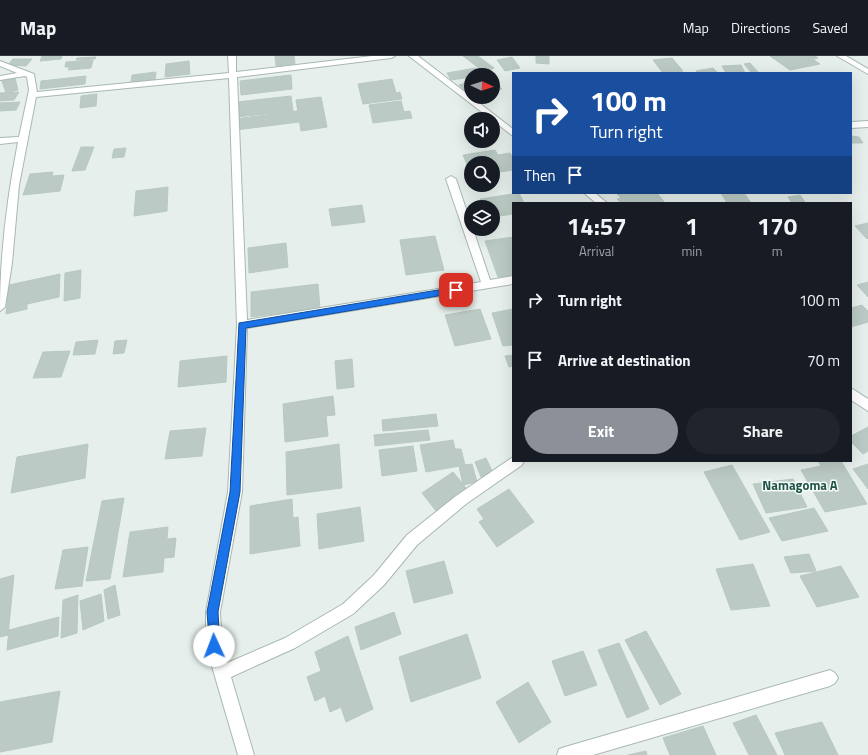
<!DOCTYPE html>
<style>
:root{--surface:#171b24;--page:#20242c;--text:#f1f3f6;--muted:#9ea1a6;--line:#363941;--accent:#8c9099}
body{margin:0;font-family:"Titillium Web",sans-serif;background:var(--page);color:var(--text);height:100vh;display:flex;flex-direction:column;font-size:15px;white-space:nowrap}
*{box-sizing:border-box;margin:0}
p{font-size:13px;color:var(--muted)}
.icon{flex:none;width:22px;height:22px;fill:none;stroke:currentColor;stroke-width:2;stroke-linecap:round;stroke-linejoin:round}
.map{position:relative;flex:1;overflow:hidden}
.sheet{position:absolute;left:512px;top:146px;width:340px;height:260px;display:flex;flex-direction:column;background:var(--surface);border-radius:0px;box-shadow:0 4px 16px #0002}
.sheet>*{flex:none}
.hud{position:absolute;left:512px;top:16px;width:340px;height:122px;border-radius:0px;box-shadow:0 4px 16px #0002;background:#1a4fa0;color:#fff;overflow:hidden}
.needle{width:26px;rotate:94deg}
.tools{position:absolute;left:464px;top:12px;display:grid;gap:8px}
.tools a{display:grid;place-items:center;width:36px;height:36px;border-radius:50%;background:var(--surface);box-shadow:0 4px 16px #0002;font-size:20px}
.pin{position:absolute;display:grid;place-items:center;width:34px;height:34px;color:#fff;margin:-17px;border-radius:8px;box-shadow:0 2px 6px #0006}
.me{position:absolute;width:44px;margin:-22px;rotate:358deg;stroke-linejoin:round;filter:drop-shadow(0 0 3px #0008)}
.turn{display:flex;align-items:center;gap:14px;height:84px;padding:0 12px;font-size:18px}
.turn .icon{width:52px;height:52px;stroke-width:2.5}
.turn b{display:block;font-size:28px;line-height:34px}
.then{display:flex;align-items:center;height:38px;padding:0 12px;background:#0003;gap:8px;font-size:15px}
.eta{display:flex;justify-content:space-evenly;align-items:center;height:68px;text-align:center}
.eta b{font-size:24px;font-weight:700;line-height:28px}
.primary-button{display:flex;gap:8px;margin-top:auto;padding:8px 12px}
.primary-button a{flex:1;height:46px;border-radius:24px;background:var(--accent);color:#fff;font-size:16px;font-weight:700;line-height:46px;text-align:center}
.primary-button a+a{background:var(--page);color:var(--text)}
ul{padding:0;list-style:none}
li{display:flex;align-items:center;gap:12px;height:60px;padding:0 12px}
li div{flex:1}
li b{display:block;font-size:15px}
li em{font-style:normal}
header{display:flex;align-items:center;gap:24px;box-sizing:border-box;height:56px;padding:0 20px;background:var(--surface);border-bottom:1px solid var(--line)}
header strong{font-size:19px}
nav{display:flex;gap:22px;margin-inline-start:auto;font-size:14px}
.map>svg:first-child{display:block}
</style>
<header>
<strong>Map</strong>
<nav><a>Map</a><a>Directions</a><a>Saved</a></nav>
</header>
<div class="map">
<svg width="868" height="699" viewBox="0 0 868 699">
<rect width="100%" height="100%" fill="#e6efeb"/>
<g fill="#bbcac4" stroke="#b8c9c2">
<path d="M 42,0 L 62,0 L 61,3 L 40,5 Z"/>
<path d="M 275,0 L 294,0 L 295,8 L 276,10 Z"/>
<path d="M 463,0 L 478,0 L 494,12 L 484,16 Z"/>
<path d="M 536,0 L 549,0 L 549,8 L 536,7 Z"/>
<path d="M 770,0 L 815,0 L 818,2 L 813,3 L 820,8 L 790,14 Z"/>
<path d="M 96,1 L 95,3 L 76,4 L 77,2 Z"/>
<path d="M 512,1 L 520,12 L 505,15 L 497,4 Z"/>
<path d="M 672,2 L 683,15 L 663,17 L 653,4 Z"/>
<path d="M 13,3 L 32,3 L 26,10 L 8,9 Z"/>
<path d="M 93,4 L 91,12 L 68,14 L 70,11 L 65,11 L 66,6 Z"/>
<path d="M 189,5 L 190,18 L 165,21 L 166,8 Z"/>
<path d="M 750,7 L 758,16 L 752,17 L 744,8 Z"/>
<path d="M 741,9 L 745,17 L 726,17 L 722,10 Z"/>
<path d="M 476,12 L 480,19 L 471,19 L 471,21 L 451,24 L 447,17 Z"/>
<path d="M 713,12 L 718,17 L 698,17 L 696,15 Z"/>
<path d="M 156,16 L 155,24 L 131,26 L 132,19 Z"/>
<path d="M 291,19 L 292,33 L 241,39 L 240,25 Z"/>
<path d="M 86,20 L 85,28 L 40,33 L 41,25 Z"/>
<path d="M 15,22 L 18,34 L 6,37 L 2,25 Z"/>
<path d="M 392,23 L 396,37 L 400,36 L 402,43 L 363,48 L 358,28 Z"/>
<path d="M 493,24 L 494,24 L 502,33 L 493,35 Z"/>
<path d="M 471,25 L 471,39 L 470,39 L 459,29 Z"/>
<path d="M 19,36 L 14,44 L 0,45 L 0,37 Z"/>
<path d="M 97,38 L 96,50 L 80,52 L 81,40 Z"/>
<path d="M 291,40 L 293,55 L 237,61 L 237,46 Z"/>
<path d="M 321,41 L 327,71 L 301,75 L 296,44 Z"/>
<path d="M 401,45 L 404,56 L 410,55 L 412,62 L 373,67 L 369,49 Z"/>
<path d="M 20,46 L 16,54 L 0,55 L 0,47 Z"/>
<path d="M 297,55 L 299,66 L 236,74 L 235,63 Z"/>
<path d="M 851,80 L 859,81 L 863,87 L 851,87 Z"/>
<path d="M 81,91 L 94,91 L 85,114 L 72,115 Z"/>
<path d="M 126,92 L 124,101 L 112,102 L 114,93 Z"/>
<path d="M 495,94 L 498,99 L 510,97 L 513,102 L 513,114 L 494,117 L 497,124 L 493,124 L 493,107 L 471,107 L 470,116 L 463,99 Z"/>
<path d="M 53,116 L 52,120 L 64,119 L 60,135 L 23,139 L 30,118 Z"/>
<path d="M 168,131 L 167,155 L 134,160 L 136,135 Z"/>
<path d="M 519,137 L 524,147 L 513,147 L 513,158 L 493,161 L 493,151 L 483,151 L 480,143 Z"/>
<path d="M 621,137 L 657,137 L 665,147 L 621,147 L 617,143 L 621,142 L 617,138 Z"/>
<path d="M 721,137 L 744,137 L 751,147 L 727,147 Z"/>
<path d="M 800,139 L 805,146 L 792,147 L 788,141 Z"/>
<path d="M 362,149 L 365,166 L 332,170 L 329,153 Z"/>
<path d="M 868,167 L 868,182 L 867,183 L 855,170 Z"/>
<path d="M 435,180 L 444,214 L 406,219 L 400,184 Z"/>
<path d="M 513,181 L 513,219 L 498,221 L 485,185 Z"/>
<path d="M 286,187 L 288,211 L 249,217 L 248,192 Z"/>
<path d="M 81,214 L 80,242 L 64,245 L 65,217 Z"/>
<path d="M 60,218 L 59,241 L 27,248 L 27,253 L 6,258 L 9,229 Z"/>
<path d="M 868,226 L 868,241 L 857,229 Z"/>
<path d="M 318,228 L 320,252 L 251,261 L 251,236 Z"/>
<path d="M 862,249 L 868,255 L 868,266 L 851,271 L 851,252 Z"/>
<path d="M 480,253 L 491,283 L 455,290 L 445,259 Z"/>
<path d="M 513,253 L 513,289 L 503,290 L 492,257 Z"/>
<path d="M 98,284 L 95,298 L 73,299 L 76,286 Z"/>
<path d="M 127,284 L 124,297 L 113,298 L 115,285 Z"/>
<path d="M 70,295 L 61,321 L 33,322 L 43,296 Z"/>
<path d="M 513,299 L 513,310 L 509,311 L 505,300 Z"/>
<path d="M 227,300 L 226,326 L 178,331 L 180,305 Z"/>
<path d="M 352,303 L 354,331 L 337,333 L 335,305 Z"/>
<path d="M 333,340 L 335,359 L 326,360 L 328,380 L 285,386 L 283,348 Z"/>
<path d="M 436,358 L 438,370 L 383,375 L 382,364 Z"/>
<path d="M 868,371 L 868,395 L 863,398 L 851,386 L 851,380 Z"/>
<path d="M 206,372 L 202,400 L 165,403 L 170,375 Z"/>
<path d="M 428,374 L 430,384 L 375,390 L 374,379 Z"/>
<path d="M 453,384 L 455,393 L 461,393 L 465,409 L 426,416 L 420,389 Z"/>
<path d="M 88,388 L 85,422 L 11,437 L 17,401 Z"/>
<path d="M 339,388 L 342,432 L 287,439 L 286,396 Z"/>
<path d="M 413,390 L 417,415 L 382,420 L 379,394 Z"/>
<path d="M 486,402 L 493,417 L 481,421 L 475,406 Z"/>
<path d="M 818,405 L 841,405 L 867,448 L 825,456 L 801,414 L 821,410 Z"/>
<path d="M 472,408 L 477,426 L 463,429 L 459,410 Z"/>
<path d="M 868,408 L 868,433 L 853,413 Z"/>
<path d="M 732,409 L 770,476 L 740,484 L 704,416 Z"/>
<path d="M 453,416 L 467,433 L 436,455 L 422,437 Z"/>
<path d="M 793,423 L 807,451 L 766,457 L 753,428 Z"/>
<path d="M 509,433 L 534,466 L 497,491 L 479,466 L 484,463 L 477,453 Z"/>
<path d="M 124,442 L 110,523 L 86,525 L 102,445 Z"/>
<path d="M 292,443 L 293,462 L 298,461 L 300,490 L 250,498 L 250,450 Z"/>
<path d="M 360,451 L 364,485 L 319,493 L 317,458 Z"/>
<path d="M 814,452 L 828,475 L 782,485 L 769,462 Z"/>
<path d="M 168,471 L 167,483 L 176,482 L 174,501 L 164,502 L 163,516 L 123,521 L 130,476 Z"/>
<path d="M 88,491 L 82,530 L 55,533 L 63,494 Z"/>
<path d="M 809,498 L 816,515 L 791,517 L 784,501 Z"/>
<path d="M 444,505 L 453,537 L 414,547 L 406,515 Z"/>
<path d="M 753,508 L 770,550 L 731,554 L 716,513 Z"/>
<path d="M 841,510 L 859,541 L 817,551 L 800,520 Z"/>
<path d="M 14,519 L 8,579 L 0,581 L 0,523 Z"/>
<path d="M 115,529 L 120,559 L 108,563 L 104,534 Z"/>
<path d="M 101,538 L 104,565 L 83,574 L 80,545 Z"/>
<path d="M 78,539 L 77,577 L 61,582 L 63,544 Z"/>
<path d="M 394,556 L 401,578 L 361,594 L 355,571 Z"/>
<path d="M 59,561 L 58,580 L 7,594 L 9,574 Z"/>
<path d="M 646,575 L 681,638 L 660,649 L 625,584 Z"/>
<path d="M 467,578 L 481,622 L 411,646 L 399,601 Z"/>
<path d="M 348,580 L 373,653 L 346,666 L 341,651 L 330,656 L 325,640 L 315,645 L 307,621 L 321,615 L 315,596 Z"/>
<path d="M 619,587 L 649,653 L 627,662 L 598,594 Z"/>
<path d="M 583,595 L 597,629 L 565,640 L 552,605 Z"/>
<path d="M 528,626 L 551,666 L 519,687 L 496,646 Z"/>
<path d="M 60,635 L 52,686 L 0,696 L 0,646 Z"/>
<path d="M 756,659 L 777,699 L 749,699 L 733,667 Z"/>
<path d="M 822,666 L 838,699 L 785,699 L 775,677 Z"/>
<path d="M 703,670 L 716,699 L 670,699 L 663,682 Z"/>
<path d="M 646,695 L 647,699 L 628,699 Z"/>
</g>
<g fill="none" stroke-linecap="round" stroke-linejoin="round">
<g stroke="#a8b8b2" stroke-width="2">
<g id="minor">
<path d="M 228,0 L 236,0 L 236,16 L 372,0 L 395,0 L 391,2 L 237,21 L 247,264 L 481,226 L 446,123 L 451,120 L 456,123 L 471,168 L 471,173 L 473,173 L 490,224 L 513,220 L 513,228 L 247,272 L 242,436 L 220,556 L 222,590 L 227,607 L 285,582 L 343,548 L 374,519 L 407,479 L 456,440 L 513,401 L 513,405 L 524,405 L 522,409 L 466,448 L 417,489 L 384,529 L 353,558 L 295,592 L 231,621 L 254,699 L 238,699 L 206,590 L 206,556 L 228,436 L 237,269 L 229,22 L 36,41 L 19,129 L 12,207 L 5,251 L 0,255 C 0,198 7,142 18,86 L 0,88 L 0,82 L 19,81 L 29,34 L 27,21 L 25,20 L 0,24 L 0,20 L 17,17 L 0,10 L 0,5 L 34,18 L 37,36 L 229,17 Z"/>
<path d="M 409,0 L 418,0 L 513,73 L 513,80 Z"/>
<path d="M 837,0 L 846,0 L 868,13 L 868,18 Z"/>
<path d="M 868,65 L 868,71 L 851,72 L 851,66 Z"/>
<path d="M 584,137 L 595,137 L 607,147 L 596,147 Z"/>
<path d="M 851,332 L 868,343 L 868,355 L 851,344 Z"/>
<path d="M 830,614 L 835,617 L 838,622 L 835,627 L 830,630 L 593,699 L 557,699 L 559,693 L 565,691 Z"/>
</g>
</g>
<use href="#minor" fill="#fff" fill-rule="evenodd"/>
</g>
<path fill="#1a73e8" stroke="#114b97" d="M 456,231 L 460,234 L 456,237 L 246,272 L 240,436 L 218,556 L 220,590 L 218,594 L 214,596 L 210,594 L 207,556 L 230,436 L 239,267 Z"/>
<g text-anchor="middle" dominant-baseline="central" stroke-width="3" stroke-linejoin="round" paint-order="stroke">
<g font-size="13" font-weight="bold" fill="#1f5548" stroke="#f7fbf9">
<text x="800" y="429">Namagoma A</text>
</g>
</g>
</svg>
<div class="tools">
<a><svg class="needle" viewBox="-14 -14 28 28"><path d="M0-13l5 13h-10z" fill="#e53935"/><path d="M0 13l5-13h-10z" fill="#9ea1a6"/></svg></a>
<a><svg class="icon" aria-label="sound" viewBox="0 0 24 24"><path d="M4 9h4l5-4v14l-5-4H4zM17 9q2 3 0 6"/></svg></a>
<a><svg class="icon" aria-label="search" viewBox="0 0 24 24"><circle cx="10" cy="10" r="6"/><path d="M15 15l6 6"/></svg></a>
<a><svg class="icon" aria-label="layers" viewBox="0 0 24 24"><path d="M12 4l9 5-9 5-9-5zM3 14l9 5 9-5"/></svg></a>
</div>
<div class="pin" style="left:456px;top:234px;background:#d93025"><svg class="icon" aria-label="arrive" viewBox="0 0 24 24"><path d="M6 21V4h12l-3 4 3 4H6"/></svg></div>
<svg class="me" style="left:214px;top:590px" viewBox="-20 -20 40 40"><circle r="19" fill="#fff"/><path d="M0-13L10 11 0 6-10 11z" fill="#1a73e8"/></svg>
<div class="hud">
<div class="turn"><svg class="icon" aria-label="right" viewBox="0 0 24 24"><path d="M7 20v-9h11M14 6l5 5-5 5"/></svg><div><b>100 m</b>Turn right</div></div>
<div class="then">Then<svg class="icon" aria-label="arrive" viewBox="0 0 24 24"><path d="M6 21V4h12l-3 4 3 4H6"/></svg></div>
</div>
<section class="sheet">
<div class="eta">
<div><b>14:57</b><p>Arrival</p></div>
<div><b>1</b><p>min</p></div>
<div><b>170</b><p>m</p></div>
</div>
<ul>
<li><svg class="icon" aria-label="right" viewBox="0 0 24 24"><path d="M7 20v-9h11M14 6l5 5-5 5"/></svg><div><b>Turn right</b></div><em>100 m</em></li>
<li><svg class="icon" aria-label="arrive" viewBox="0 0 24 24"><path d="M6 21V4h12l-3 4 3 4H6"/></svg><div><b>Arrive at destination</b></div><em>70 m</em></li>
</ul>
<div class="primary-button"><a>Exit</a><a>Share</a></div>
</section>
</div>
